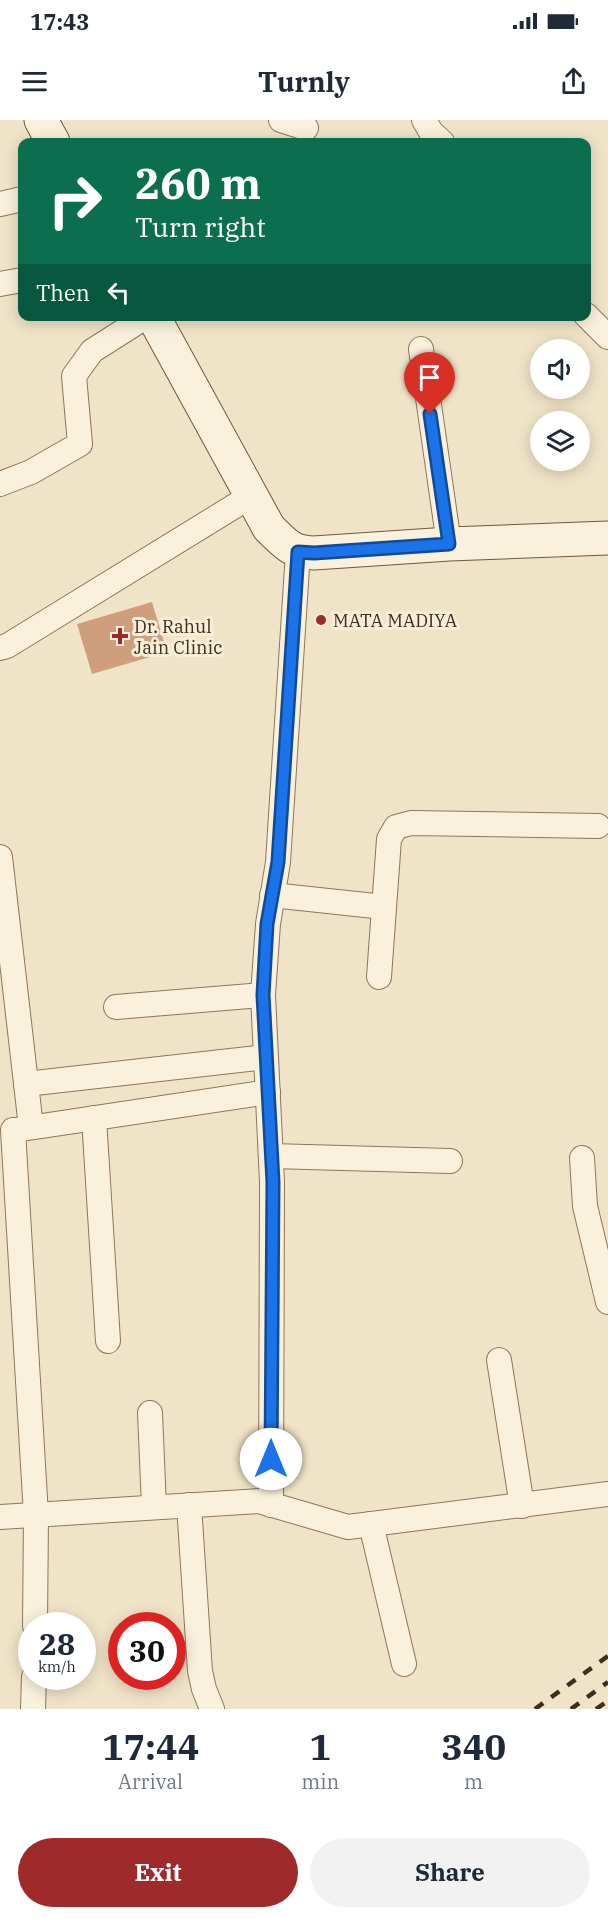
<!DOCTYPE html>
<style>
:root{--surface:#fff;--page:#f2f2f3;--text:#1f2937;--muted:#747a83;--accent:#9e2a2b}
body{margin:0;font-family:"IBM Plex Serif",serif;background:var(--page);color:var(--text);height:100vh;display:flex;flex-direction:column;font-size:22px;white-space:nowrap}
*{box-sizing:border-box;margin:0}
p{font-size:20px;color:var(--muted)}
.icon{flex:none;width:33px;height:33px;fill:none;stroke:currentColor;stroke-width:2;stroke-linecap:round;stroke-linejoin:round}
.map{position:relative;height:1589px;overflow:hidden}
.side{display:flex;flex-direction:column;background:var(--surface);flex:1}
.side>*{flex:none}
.top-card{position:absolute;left:18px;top:18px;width:573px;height:183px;border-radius:12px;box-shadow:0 3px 15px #0003;background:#0b6e4f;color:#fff;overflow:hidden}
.controls{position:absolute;left:530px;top:219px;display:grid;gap:12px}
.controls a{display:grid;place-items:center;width:60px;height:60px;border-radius:50%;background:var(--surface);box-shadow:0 3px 15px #0003;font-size:30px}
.speed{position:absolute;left:18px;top:1492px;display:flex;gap:12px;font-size:30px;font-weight:700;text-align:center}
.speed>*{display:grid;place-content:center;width:78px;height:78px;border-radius:50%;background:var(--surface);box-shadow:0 3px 15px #0003;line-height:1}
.speed small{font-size:15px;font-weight:400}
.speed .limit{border:9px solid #d22;background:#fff;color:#111}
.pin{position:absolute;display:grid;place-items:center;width:51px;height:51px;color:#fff;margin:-62px -26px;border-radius:50% 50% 50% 0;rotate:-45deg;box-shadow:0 0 6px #0007}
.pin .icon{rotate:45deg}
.me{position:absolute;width:66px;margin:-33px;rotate:0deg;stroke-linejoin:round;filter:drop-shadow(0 0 4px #0008)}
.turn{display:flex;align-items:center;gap:21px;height:126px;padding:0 18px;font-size:27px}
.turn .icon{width:78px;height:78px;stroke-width:2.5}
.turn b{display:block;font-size:42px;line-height:51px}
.then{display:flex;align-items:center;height:57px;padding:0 18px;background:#0003;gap:12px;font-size:22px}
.eta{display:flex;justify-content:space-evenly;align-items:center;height:102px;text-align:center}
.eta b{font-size:36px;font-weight:800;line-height:42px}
.cta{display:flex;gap:12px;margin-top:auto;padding:12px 18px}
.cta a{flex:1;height:69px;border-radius:36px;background:var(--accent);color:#fff;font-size:24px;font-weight:800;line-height:69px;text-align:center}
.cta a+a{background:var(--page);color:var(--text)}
.status{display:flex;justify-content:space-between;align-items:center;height:42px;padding:0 30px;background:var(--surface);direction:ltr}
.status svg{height:16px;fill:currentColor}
header{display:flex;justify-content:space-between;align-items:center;height:78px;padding:0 18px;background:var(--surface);font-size:27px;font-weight:800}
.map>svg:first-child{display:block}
</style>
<div class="status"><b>17:43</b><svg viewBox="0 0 49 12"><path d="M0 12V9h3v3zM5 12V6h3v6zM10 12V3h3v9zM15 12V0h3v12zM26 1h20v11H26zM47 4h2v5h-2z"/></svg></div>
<header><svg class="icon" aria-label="menu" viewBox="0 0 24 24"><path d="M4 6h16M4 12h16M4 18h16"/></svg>Turnly<svg class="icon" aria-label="share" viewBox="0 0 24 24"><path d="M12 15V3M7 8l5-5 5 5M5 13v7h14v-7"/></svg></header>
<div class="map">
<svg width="608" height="1589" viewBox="0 0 608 1589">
<rect width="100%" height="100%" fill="#f0e4c8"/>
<path fill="#cf9f7d" d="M 152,482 L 167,532 L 92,554 L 77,504 Z"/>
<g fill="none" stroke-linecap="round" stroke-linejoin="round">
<g stroke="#8d765c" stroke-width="26">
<g id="street">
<path d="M 281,0 L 306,8"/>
<path d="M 424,0 L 431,12 L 442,22"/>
<path d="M 0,84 L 22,79"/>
<path d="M 0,164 L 22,160"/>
<path d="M 586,195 L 608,217"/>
<path d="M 421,229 L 449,424"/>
<path d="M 0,364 L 31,352 L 80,324 L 74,256 L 92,231 L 147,196"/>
<path d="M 0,528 L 7,526 L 251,376"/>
<path d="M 0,737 L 31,1007"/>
<path d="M 272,775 L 384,787"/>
<path d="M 379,857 L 389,719 L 396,707 L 411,703 L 598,706"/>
<path d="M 116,887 L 263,875"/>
<path d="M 26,964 L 266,937"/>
<path d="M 94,998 L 108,1221"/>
<path d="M 13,1010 L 36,1395 L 35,1506"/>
<path d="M 15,1010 L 268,972"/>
<path d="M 271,1036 L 450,1041"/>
<path d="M 582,1038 L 585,1086 L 608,1182"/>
<path d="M 499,1240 L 522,1386"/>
<path d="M 150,1293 L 154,1387"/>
<path d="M 189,1385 L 200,1551 L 204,1569 L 212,1589"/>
<path d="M 271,1385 L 272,1062 L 263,875 L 268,804 L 278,742 L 298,432"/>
<path d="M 0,1397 L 259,1381 L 348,1407 L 608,1374"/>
<path d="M 371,1404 L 404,1544"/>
<path d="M 33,1589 L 34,1557"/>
</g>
</g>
<g stroke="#6f573f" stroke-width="35">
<g id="secondary">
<path d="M 41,0 L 53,22"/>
<path d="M 153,196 L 269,408 C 286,424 290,432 314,433 L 449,424 L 608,418"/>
</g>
</g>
<use href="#street" stroke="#faf1dc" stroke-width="24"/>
<use href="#secondary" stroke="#faf1dc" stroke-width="33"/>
<g stroke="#3d2e20" stroke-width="4.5" stroke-dasharray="10 10" stroke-linecap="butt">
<path d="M 535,1589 L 608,1536"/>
<path d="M 571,1589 L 608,1562"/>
<path d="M 596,1589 L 608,1581"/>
</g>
</g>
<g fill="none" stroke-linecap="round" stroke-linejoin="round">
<g stroke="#114b97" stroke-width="15">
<path id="route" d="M 271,1339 L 273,1062 L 263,875 L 267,804 L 278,742 L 298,432 L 314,433 L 449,424 L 430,294"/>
</g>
<use href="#route" stroke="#1a73e8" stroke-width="10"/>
</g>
<g fill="#9e2a2b" stroke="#f7eed8" stroke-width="2">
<circle cx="321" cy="500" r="6"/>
<path d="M117 507h6v6h6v6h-6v6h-6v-6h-6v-6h6z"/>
</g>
<g text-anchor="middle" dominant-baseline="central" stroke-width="6" stroke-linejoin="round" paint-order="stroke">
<g font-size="18" fill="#3d2e20" stroke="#f7eed8" text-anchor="start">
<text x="333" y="500">MATA MADIYA</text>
<text x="134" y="506">Dr. Rahul<tspan x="134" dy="21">Jain Clinic</tspan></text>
</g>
</g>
</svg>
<div class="controls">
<a><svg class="icon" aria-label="sound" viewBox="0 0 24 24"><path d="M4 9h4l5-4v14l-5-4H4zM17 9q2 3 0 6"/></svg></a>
<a><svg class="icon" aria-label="layers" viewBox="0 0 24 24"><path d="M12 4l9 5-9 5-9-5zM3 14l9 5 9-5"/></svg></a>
</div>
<div class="speed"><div>28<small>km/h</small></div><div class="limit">30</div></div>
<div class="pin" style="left:430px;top:294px;background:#d93025"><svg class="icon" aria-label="arrive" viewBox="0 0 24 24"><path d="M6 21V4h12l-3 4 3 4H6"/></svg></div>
<svg class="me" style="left:271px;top:1339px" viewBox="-20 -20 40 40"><circle r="19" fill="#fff"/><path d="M0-13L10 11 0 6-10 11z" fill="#1a73e8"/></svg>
<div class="top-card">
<div class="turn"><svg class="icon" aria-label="right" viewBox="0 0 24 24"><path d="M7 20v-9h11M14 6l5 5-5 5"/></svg><div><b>260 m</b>Turn right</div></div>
<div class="then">Then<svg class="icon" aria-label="left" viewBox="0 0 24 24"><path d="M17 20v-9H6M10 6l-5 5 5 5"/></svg></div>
</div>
</div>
<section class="side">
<div class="eta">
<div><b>17:44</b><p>Arrival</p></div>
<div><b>1</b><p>min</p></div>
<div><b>340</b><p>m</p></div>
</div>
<div class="cta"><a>Exit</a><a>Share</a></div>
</section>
